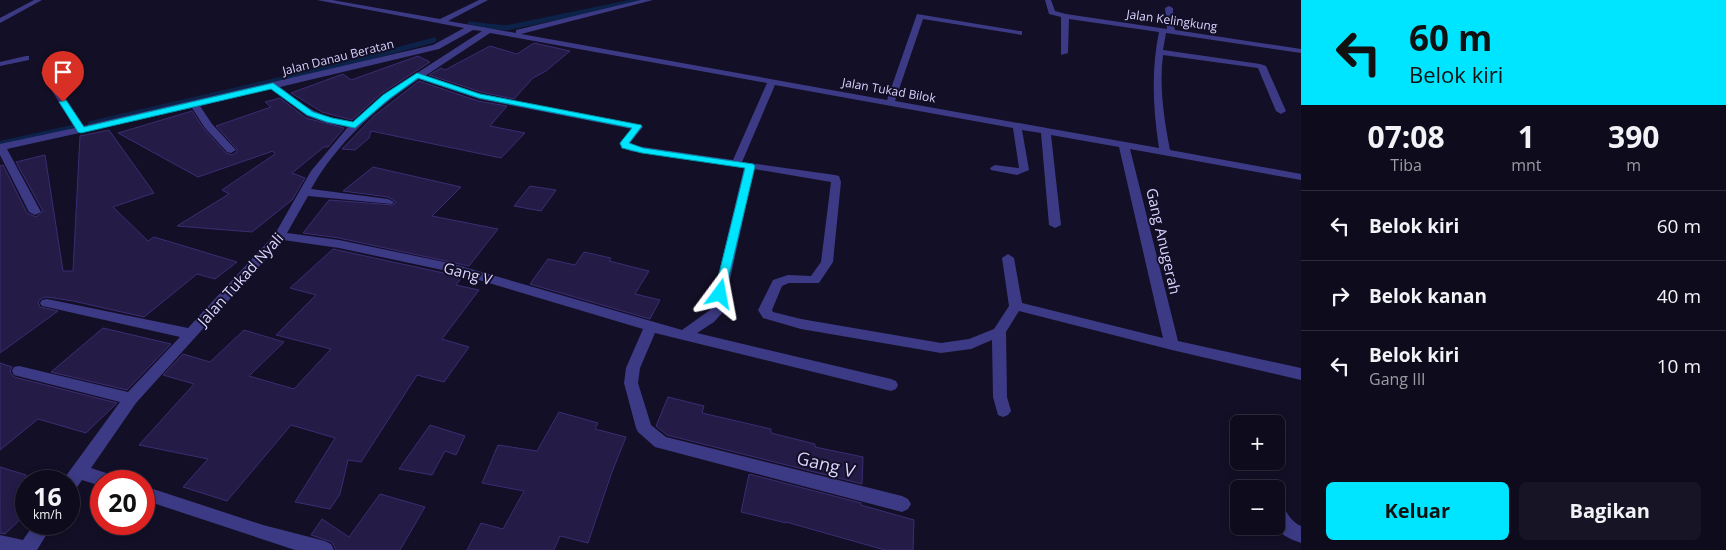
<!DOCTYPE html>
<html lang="id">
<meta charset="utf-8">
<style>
:root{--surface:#0e0b1c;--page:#171425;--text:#f1f3f6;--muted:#9b9ba3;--line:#2e2b3b;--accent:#00e5ff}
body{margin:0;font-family:"Open Sans",sans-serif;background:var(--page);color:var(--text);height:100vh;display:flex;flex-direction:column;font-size:19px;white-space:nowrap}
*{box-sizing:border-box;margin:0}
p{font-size:16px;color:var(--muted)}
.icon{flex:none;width:28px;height:28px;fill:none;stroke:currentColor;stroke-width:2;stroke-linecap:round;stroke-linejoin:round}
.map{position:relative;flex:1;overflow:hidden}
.sheet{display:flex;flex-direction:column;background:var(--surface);width:425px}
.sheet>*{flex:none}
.top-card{background:#00e5ff;color:#111;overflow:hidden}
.fabs{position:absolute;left:1230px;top:415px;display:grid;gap:10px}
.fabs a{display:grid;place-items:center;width:55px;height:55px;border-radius:8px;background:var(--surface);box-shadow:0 2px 8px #0003,0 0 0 1px var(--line);font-size:25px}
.speed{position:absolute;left:15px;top:470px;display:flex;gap:10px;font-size:25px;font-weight:700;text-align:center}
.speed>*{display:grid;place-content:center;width:65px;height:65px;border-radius:50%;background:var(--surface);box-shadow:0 2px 8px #0003,0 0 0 1px var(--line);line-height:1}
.speed small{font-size:12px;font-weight:400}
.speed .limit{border:8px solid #d22;background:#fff;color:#111}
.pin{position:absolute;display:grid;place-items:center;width:42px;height:42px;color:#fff;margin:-51px -21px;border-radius:50% 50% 50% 0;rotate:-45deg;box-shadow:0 0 5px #0007}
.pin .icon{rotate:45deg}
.me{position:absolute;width:55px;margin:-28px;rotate:13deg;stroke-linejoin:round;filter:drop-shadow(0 0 4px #0008)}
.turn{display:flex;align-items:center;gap:18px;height:105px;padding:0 25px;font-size:22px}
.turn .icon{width:65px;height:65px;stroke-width:2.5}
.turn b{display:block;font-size:35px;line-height:42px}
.eta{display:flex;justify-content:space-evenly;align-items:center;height:85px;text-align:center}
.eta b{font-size:30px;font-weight:700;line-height:35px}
.button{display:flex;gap:10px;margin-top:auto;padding:10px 25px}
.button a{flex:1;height:58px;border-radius:8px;background:var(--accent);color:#111;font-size:20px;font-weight:700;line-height:58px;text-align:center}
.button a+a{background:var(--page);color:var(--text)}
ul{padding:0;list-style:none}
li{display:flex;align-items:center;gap:15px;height:70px;padding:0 25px;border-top:1px solid var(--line)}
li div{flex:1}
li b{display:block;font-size:19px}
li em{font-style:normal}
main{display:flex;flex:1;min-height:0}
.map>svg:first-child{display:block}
</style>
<main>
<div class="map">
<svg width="1301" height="550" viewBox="0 0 1301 550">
<rect width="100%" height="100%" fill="#130f26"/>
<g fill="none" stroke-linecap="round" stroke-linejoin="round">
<g stroke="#0c2248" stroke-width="5">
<path d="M 470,24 L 506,28 L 641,0"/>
<path d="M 219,94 L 349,63 L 434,40"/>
</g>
<g stroke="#0c2248" stroke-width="6">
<path d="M 91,124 L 224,93"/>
<path d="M 0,144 L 72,128"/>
</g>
</g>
<g fill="#241b47" stroke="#3b2d73">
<path d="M 534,43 L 570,51 L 546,71 L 533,78 L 514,99 L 481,92 L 429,75 L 441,68 L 445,70 L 490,46 L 517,54 Z"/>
<path d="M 418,56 L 430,62 L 382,93 L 352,120 L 322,112 L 291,93 L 343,74 L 351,80 Z"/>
<path d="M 419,81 L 478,101 L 507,106 L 490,126 L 525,133 L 501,158 L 371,131 L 369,138 L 355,150 L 342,149 L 374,116 Z"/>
<path d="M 280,98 L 306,118 L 344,128 L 328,147 L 324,147 L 292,173 L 305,178 L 292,200 L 252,232 L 177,226 L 229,194 L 222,190 L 275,154 L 273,151 L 198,177 L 118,133 L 192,111 L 204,129 L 226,153 L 232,155 L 237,152 L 237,149 L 216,126 L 271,107 L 265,102 Z"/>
<path d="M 109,130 L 154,193 L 113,207 L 148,241 L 154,237 L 237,262 L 215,279 L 197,274 L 144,317 L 73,301 L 47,297 L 42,298 L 38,302 L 40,307 L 58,311 L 0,353 L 0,166 L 3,165 L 27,213 L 36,217 L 43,211 L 16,162 L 45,155 L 63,271 L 73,271 L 80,136 Z"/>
<path d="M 373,167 L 461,187 L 432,216 L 498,229 L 469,266 L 339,238 L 303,233 L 329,200 L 393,205 L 396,202 L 388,197 L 343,191 Z"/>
<path d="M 530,186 L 556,190 L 541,211 L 514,206 Z"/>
<path d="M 333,249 L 462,277 L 456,285 L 479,290 L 442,339 L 469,347 L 444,382 L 417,375 L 361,462 L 348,460 L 340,494 L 330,509 L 295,502 L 335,438 L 291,425 L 227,501 L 183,487 L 208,459 L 139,445 L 194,384 L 163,375 L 183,354 L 210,362 L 244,330 L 284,342 L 249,376 L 294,389 L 331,349 L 276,335 L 316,295 L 290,288 Z"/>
<path d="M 584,252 L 611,258 L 609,261 L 649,271 L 635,294 L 660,300 L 650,319 L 530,284 L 548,259 L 575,265 Z"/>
<path d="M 103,328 L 171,344 L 127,390 L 51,372 Z"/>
<path d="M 0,363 L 12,367 L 10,372 L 14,377 L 117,403 L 86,433 L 38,419 L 0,450 Z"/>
<path d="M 668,397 L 704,406 L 702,413 L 771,429 L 771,433 L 815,444 L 815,447 L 863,457 L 862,484 L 667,435 L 656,426 Z"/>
<path d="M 559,412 L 598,423 L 595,429 L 626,437 L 612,472 L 588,543 L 560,536 L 554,550 L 467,550 L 481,523 L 503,529 L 524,491 L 482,483 L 498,445 L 537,451 Z"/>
<path d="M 430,425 L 465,436 L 456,455 L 445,451 L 432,475 L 399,469 Z"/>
<path d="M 0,467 L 26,475 L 26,514 L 5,534 L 0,533 Z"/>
<path d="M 749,474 L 861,503 L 861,505 L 914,520 L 913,550 L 885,550 L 786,522 L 786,523 L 741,512 Z"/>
<path d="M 380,494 L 425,507 L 400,550 L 336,550 L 332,542 L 311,535 L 322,519 L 349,537 Z"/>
</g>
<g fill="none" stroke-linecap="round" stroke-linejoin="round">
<g fill="#3d3a85" fill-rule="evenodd">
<path d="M 34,0 L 42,0 L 0,23 L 0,18 Z"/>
<path d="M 317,0 L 332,0 L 440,19 L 479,0 L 488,0 L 448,21 L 516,33 L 516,30 L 641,0 L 653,0 L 521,34 L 887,100 L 917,14 L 1019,31 L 1022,31 L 1022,35 L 923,19 L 895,101 L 1159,148 C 1153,109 1151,70 1159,32 L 1069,19 L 1068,53 L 1061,55 L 1061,17 L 1049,14 L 1045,0 L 1051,0 L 1055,11 L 1066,14 L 1167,29 L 1165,8 L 1169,6 L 1173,8 L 1173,23 L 1175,30 L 1301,49 L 1301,53 L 1166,33 L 1163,50 L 1260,64 L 1266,66 L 1286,111 L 1281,114 L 1276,111 L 1258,68 L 1163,55 C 1159,87 1164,119 1170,150 L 1301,174 L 1301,180 L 1130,149 L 1178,341 L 1301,368 L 1301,380 L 1172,350 L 1019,311 L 1006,332 L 1007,397 L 1011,411 L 1008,415 L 1003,417 L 998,415 L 993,397 L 992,340 L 971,349 L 941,353 L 801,329 L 763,318 L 758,310 L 773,280 L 788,275 L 811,276 L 821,262 L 831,182 L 754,169 L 723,312 L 714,322 L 697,333 L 891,379 L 896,381 L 898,385 L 896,389 L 891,391 L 655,333 L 640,368 L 638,383 L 651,425 L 666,437 L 902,496 L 908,499 L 911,504 L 908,509 L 902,512 L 655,447 L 638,432 L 636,428 L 624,383 L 626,368 L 643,329 L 452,272 L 339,248 L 283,240 L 136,403 L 91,468 L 115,476 L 117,481 L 101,481 L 101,486 L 82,480 L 75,490 L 69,492 L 69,481 L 62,481 L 63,480 L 120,402 L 14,375 L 12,371 L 14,367 L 19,366 L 128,392 L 180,337 L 47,307 L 42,306 L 40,303 L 42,300 L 47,299 L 188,328 L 275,234 L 311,171 L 348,127 L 327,123 L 307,116 L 271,89 L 200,106 L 212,124 L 236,150 L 231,153 L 227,152 L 205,128 L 192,108 L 7,149 L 41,212 L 35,215 L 29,212 L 0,155 L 0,144 L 75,128 L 41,73 L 42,71 L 48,71 L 83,126 L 433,45 L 464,28 ZM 473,30 L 482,31 L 383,95 L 353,122 C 316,116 308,108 280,87 L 439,49 ZM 490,33 L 767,83 L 733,160 L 636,146 L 630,143 L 643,127 L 641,125 L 481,94 L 425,76 ZM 419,79 L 479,99 L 632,129 L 619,144 L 630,151 L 744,168 L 710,310 L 682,330 L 454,264 L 339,240 L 287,233 L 308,196 L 392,204 L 394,202 L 388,199 L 311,189 C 336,144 376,108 419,79 ZM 775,85 L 1013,128 L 1019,168 L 995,165 L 990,168 L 991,170 L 1017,175 L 1029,170 L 1022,130 L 1041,133 L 1049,225 L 1055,228 L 1061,225 L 1051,135 L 1119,147 L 1163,338 L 1022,303 L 1014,258 L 1008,254 L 1002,258 L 1009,306 L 994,329 L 969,339 L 941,343 L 801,319 L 773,312 L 772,310 L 782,286 L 789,283 L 819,283 L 833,262 L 841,182 L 839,176 L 835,175 L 742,162 Z"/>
<path d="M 26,56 L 29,56 L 29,60 L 0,66 L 0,62 Z"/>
<path d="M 144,486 L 263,525 L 325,541 L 331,544 L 334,550 L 295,550 L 144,500 Z"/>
<path d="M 1276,503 C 1288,508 1287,520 1301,526 L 1301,543 C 1274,533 1276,530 1276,503 Z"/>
<path d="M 34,524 L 53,524 L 37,550 L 0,550 L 0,535 L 23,540 Z"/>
</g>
</g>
<path fill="#00e5ff" stroke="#0095a6" d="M 417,73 L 480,94 L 641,125 L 642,126 L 629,143 L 643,148 L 753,164 L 755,166 L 724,297 L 720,298 L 714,294 L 745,168 L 642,153 L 622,148 L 620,143 L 632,128 L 479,98 L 418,78 L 389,99 L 355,128 L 327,122 L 307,115 L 271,89 L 81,133 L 78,132 L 59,102 L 66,100 L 84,127 L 273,83 L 313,112 L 332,118 L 353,122 L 383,95 Z"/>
<g text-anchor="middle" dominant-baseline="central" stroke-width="4" stroke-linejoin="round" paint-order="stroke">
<g font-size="12" fill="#d9d4ff" stroke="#130f26">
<text transform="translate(1172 20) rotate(8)">Jalan Kelingkung</text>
<text transform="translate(338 57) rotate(-14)">Jalan Danau Beratan</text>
<text transform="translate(889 90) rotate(10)">Jalan Tukad Bilok</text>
</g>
<g font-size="15" fill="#d9d4ff" stroke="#130f26">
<text transform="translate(1164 241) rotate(77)">Gang Anugerah</text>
<text transform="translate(468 273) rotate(15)">Gang V</text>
<text transform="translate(240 279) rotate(-48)">Jalan Tukad Nyali</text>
</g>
<g font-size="18" fill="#d9d4ff" stroke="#130f26">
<text transform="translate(826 464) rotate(14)">Gang V</text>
</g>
</g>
</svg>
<div class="fabs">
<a>+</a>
<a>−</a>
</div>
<div class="speed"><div>16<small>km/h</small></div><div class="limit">20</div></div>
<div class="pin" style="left:63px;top:102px;background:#d93025"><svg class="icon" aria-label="arrive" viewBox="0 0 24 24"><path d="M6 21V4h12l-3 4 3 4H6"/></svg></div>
<svg class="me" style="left:720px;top:294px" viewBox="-20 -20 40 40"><path d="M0-17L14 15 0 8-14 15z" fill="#00e5ff" stroke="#fff" stroke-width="4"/></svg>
</div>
<section class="sheet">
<div class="top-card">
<div class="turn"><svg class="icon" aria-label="left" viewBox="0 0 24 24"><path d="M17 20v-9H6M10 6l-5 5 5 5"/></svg><div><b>60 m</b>Belok kiri</div></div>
</div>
<div class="eta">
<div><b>07:08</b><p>Tiba</p></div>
<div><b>1</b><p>mnt</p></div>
<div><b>390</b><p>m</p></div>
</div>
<ul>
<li><svg class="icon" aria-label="left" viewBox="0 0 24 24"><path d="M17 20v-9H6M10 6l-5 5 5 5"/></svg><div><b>Belok kiri</b></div><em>60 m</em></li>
<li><svg class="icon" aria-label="right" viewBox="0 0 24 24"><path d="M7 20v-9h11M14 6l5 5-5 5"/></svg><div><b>Belok kanan</b></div><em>40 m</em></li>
<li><svg class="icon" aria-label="left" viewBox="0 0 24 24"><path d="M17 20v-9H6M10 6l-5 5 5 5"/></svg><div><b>Belok kiri</b><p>Gang III</p></div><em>10 m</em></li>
</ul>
<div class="button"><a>Keluar</a><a>Bagikan</a></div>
</section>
</main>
